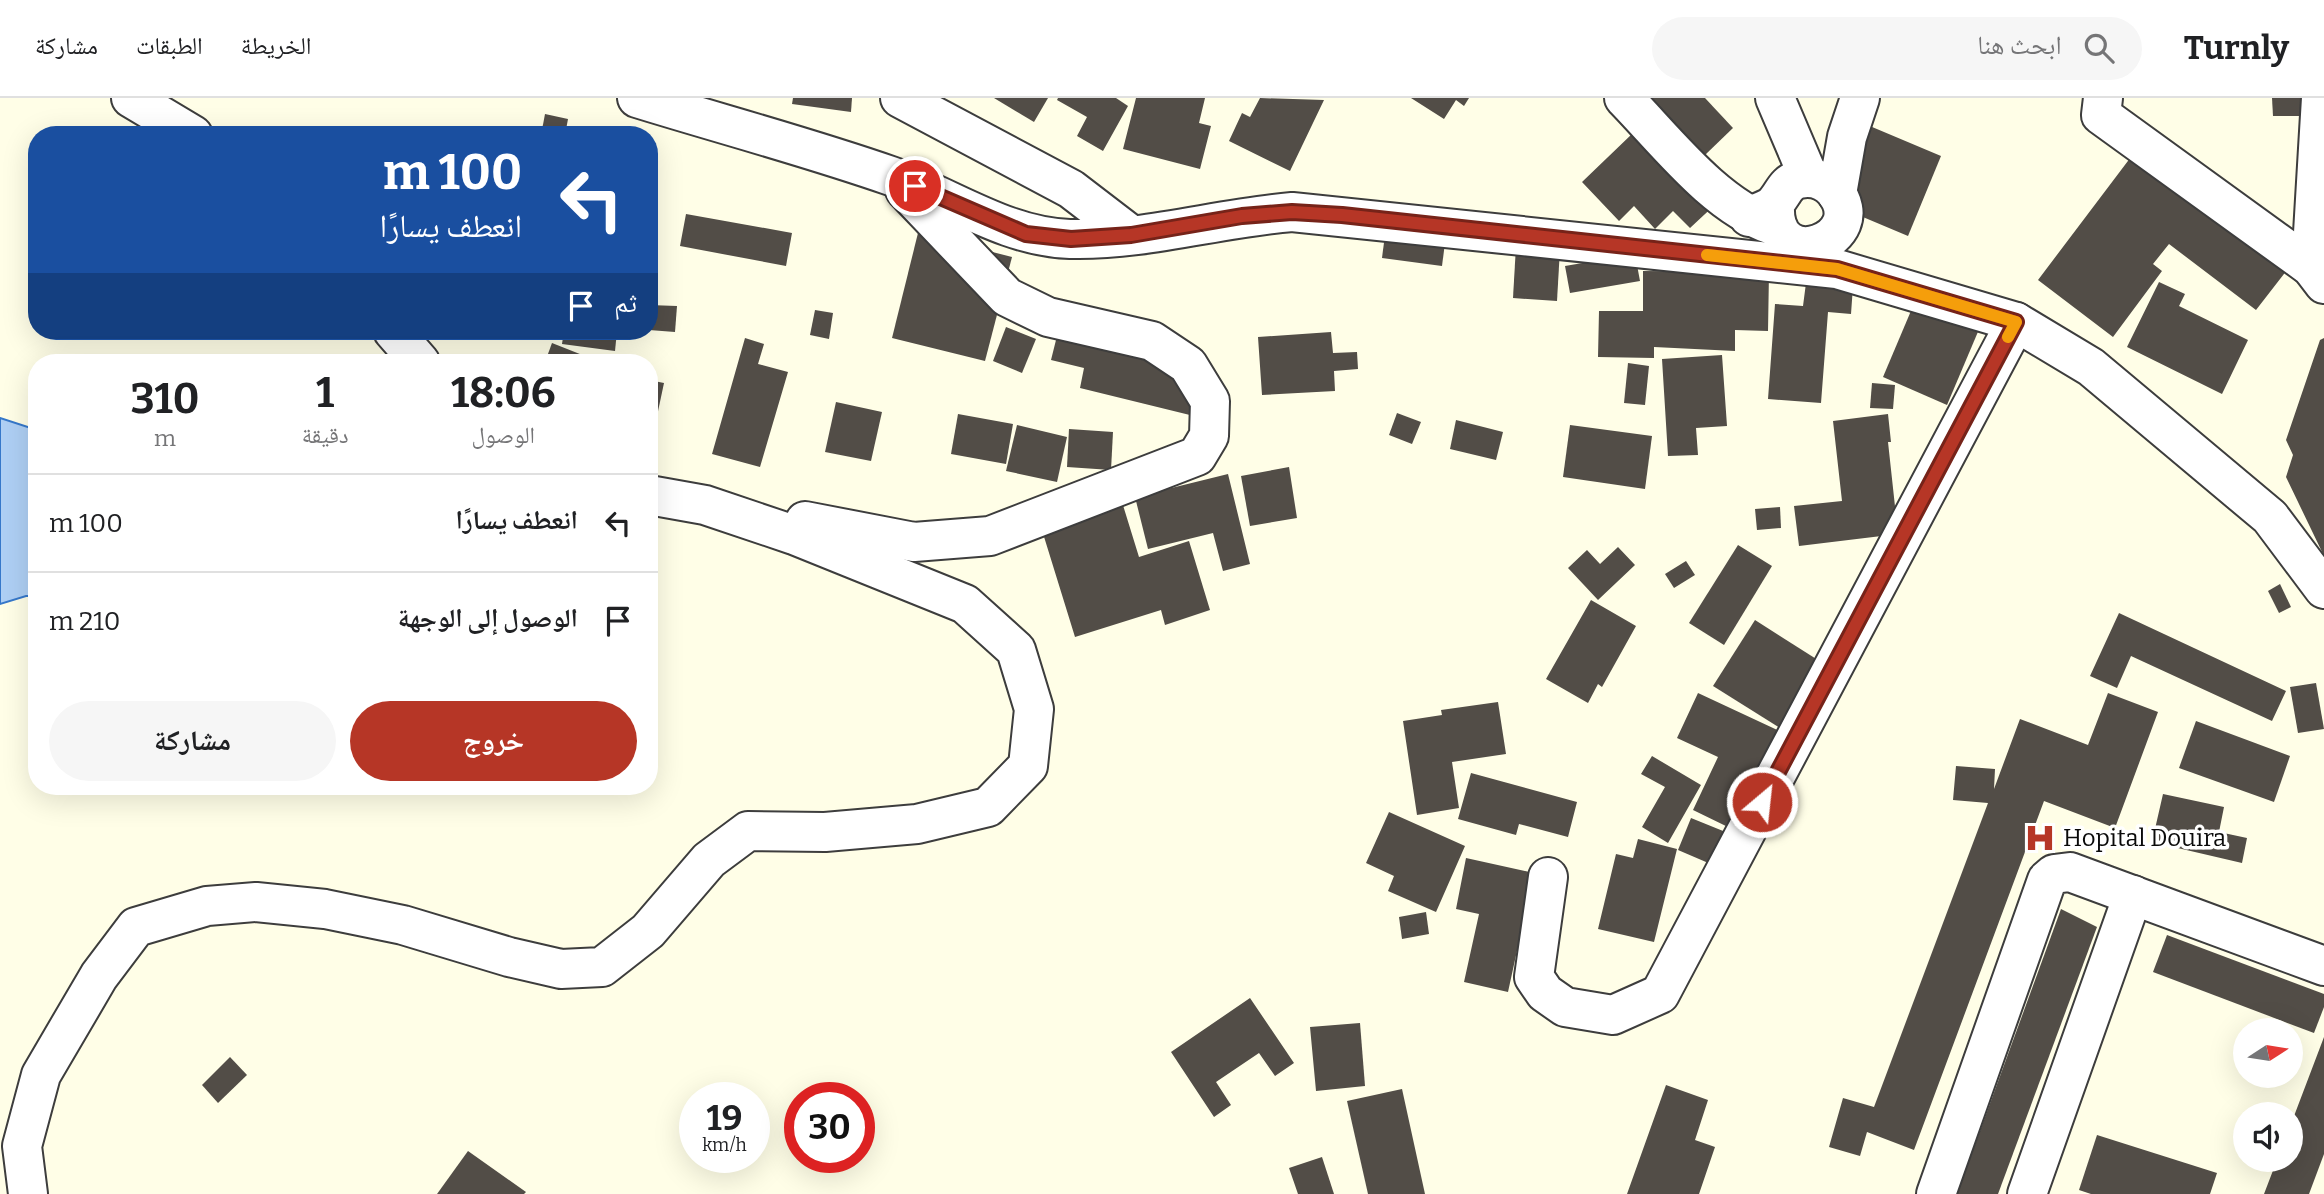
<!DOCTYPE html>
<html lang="ar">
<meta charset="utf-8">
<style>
:root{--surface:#fff;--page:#f6f6f6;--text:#202124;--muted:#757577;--line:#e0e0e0;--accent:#b63626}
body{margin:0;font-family:Bitter,"Noto Naskh Arabic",serif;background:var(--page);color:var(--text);direction:rtl;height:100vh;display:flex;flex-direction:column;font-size:26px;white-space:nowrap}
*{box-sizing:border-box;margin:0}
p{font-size:23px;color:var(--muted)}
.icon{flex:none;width:38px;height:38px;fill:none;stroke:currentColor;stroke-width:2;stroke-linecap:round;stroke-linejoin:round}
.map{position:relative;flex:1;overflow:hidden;direction:ltr}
.side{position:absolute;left:28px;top:256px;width:630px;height:441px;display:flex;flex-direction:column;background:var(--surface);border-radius:28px;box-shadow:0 7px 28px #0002;direction:rtl}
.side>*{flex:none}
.guide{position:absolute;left:28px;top:28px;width:630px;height:214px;border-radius:28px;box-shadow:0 7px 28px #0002;direction:rtl;background:#1a4fa0;color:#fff;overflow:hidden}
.needle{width:46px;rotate:78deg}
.controls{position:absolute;left:2233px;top:920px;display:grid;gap:14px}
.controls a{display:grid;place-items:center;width:70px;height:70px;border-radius:50%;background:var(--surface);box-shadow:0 7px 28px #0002;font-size:35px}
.speed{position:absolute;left:679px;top:984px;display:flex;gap:14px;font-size:35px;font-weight:700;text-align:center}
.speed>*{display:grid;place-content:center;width:91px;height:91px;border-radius:50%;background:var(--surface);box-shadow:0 7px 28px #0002;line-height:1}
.speed small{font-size:18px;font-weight:400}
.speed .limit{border:10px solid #d22;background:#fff;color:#111}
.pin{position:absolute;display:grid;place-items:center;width:60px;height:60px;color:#fff;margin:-30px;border:4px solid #fff;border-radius:50%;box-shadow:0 2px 7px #0007}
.me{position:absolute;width:77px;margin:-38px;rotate:28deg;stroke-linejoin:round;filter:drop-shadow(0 0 5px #0008)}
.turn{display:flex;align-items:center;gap:24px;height:147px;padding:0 21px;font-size:32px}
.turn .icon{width:91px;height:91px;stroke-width:2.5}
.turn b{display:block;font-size:49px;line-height:60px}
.then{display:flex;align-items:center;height:66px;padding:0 21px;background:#0003;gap:14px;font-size:26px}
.eta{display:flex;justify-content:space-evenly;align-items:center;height:119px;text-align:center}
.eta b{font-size:42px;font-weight:700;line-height:49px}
.action{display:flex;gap:14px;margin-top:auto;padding:14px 21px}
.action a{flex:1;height:80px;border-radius:42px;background:var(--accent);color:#fff;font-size:28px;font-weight:700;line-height:80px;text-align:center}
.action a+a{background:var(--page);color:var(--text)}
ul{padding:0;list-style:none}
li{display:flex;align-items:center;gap:21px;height:98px;padding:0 21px;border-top:2px solid var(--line)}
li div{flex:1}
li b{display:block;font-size:26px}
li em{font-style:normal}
header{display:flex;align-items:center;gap:42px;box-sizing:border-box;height:98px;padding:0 35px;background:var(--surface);border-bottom:2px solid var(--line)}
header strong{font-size:33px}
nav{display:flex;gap:38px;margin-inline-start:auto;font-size:24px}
.search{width:490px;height:63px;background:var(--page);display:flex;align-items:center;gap:18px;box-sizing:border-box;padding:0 24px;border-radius:38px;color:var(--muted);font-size:26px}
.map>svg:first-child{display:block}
</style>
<header>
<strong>Turnly</strong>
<div class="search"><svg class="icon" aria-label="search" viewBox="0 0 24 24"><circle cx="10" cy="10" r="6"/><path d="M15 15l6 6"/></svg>ابحث هنا</div>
<nav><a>الخريطة</a><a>الطبقات</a><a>مشاركة</a></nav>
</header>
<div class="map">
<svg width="2324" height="1096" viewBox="0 0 2324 1096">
<rect width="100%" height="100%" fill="#fffee7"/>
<path fill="#aecff4" stroke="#3678ca" stroke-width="2" d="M 0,320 L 37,332 L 37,498 L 26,498 L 0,506 Z"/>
<g fill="#524d47">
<path d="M 793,0 L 852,0 L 851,14 L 792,6 Z"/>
<path d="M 994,0 L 1048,0 L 1034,24 Z"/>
<path d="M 1058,0 L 1116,0 L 1128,8 L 1103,53 L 1077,38 L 1087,19 L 1057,2 Z"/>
<path d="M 1136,0 L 1205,0 L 1199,25 L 1211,28 L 1200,71 L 1123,51 Z"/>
<path d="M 1260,0 L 1324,2 L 1290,73 L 1229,43 L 1242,15 L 1250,19 Z"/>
<path d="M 1411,0 L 1469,0 L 1464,8 L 1456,2 L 1444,21 Z"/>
<path d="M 1650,0 L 1705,0 L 1733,30 L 1705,57 Z"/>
<path d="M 2272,0 L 2309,0 L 2309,18 L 2273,18 Z"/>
<path d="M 545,16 L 568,21 L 565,37 L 541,37 Z"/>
<path d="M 1865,26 L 1941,58 L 1908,138 L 1832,106 Z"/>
<path d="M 1633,35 L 1719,103 L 1690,130 L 1673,113 L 1655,131 L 1634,108 L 1619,123 L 1582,84 Z"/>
<path d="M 2140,47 L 2294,163 L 2256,212 L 2169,146 L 2153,166 L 2162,173 L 2113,239 L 2038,182 Z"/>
<path d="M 686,116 L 792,135 L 786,168 L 680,148 Z"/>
<path d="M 1386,129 L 1446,137 L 1442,168 L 1382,160 Z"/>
<path d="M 918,135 L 1012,159 L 985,263 L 892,240 Z"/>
<path d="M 1516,148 L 1560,151 L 1557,203 L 1513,200 Z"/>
<path d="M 1635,156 L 1640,183 L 1570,195 L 1565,168 Z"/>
<path d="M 1643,173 L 1769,174 L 1768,233 L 1735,232 L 1735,253 L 1654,249 L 1654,260 L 1598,259 L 1599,213 L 1643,213 Z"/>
<path d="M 2159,184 L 2185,196 L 2179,208 L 2248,242 L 2222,296 L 2127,249 Z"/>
<path d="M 1806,185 L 1853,188 L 1851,216 L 1828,214 L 1821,305 L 1768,301 L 1775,206 L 1803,208 Z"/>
<path d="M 1916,201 L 1980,229 L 1947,307 L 1883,279 Z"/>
<path d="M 649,207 L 677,208 L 675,234 L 649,232 Z"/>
<path d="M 815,212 L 833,215 L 829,241 L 810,237 Z"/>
<path d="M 1063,214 L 1076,232 L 1211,265 L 1198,319 L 1080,290 L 1084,270 L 1051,262 Z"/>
<path d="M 1006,229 L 1036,241 L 1022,275 L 993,263 Z"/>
<path d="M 564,233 L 617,233 L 615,253 L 562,246 Z"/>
<path d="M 1331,234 L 1333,255 L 1357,254 L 1358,271 L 1334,273 L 1335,293 L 1262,297 L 1258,239 Z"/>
<path d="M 745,240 L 764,246 L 758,266 L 788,274 L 760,369 L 712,356 Z"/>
<path d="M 2324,240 L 2324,458 L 2286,379 L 2293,357 L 2286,342 L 2320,242 Z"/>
<path d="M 552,245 L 600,264 L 545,264 Z"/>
<path d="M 1722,257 L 1727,328 L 1696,330 L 1698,357 L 1668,358 L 1662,261 Z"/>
<path d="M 1628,265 L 1649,268 L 1645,307 L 1624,305 Z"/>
<path d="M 649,282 L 664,285 L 654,332 L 649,331 Z"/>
<path d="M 1872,285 L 1895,287 L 1893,311 L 1870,310 Z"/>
<path d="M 836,304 L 882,314 L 871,363 L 825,354 Z"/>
<path d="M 1397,315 L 1421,324 L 1412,346 L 1389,337 Z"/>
<path d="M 958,316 L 1013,326 L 1006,366 L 951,356 Z"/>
<path d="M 1888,316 L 1891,344 L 1888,344 L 1898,436 L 1799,448 L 1794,408 L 1842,403 L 1833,323 Z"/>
<path d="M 1456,322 L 1503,334 L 1496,362 L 1450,351 Z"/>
<path d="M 1017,327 L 1067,339 L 1057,384 L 1006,373 Z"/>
<path d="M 1570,327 L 1652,338 L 1645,391 L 1563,379 Z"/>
<path d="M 1069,331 L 1113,334 L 1111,372 L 1067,369 Z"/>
<path d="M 1289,369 L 1297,420 L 1250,428 L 1241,378 Z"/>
<path d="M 1228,376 L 1250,466 L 1223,473 L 1213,435 L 1148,451 L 1135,399 Z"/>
<path d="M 1122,404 L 1139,459 L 1189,443 L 1210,512 L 1165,527 L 1161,512 L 1075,539 L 1041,429 Z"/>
<path d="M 1780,409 L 1781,430 L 1757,432 L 1755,411 Z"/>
<path d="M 1738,447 L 1772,468 L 1724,547 L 1689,525 Z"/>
<path d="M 1618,449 L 1635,467 L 1598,502 L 1568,470 L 1587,452 L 1600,466 Z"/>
<path d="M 1686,463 L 1695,477 L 1674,490 L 1665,476 Z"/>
<path d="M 2280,486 L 2291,509 L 2279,515 L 2268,493 Z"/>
<path d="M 1591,502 L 1636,528 L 1602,589 L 1598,586 L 1588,605 L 1546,581 Z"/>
<path d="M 2119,515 L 2286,593 L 2272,623 L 2131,558 L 2117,590 L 2090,578 Z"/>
<path d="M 1755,522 L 1821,564 L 1780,630 L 1713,588 Z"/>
<path d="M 2316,585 L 2324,631 L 2298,635 L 2290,589 Z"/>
<path d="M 1698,595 L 1786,636 L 1730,730 L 1693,712 L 1718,659 L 1677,640 Z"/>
<path d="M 2108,595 L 2158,614 L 2115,730 L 2044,703 L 1914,1052 L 1867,1034 L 1860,1058 L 1829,1049 L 1843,1000 L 1874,1009 L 1988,705 L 1953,702 L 1956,668 L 1995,671 L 1994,691 L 2020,621 L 2088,647 Z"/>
<path d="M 1498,604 L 1506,656 L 1452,664 L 1459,710 L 1417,717 L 1403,623 L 1442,617 L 1441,612 Z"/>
<path d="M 2196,623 L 2290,658 L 2274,704 L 2179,670 Z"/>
<path d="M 1652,658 L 1701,687 L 1668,745 L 1642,729 L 1665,689 L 1641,676 Z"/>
<path d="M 1471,675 L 1577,704 L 1568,739 L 1519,726 L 1516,737 L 1458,721 Z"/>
<path d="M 2163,696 L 2224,709 L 2219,734 L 2247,740 L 2242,765 L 2152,744 Z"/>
<path d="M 1389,714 L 1465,748 L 1436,814 L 1388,793 L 1394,778 L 1366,765 Z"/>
<path d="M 1691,720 L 1733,737 L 1720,770 L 1678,752 Z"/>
<path d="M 1638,741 L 1677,751 L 1654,844 L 1598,831 L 1616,756 L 1633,760 Z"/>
<path d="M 1466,760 L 1534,775 L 1508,894 L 1464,884 L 1479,816 L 1456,811 Z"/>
<path d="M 2061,811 L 2097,829 L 1998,1096 L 1957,1096 Z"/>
<path d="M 1426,814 L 1429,836 L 1402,841 L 1399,819 Z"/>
<path d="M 2167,837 L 2324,896 L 2324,909 L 2314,935 L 2153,874 Z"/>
<path d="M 1250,900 L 1294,965 L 1275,978 L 1259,955 L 1216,984 L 1231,1007 L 1214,1019 L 1171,954 Z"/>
<path d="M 1360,925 L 1365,988 L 1316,993 L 1310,929 Z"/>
<path d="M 2324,939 L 2324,1056 L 2309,1096 L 2264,1096 L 2277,1062 L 2291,1062 L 2291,1026 Z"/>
<path d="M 230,959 L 247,977 L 218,1005 L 202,987 Z"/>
<path d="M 1666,987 L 1708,1002 L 1695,1042 L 1715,1049 L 1699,1096 L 1627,1096 Z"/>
<path d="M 1402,991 L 1425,1096 L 1368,1096 L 1347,1003 Z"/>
<path d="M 2097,1037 L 2217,1075 L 2210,1096 L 2091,1096 L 2079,1092 Z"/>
<path d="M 468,1053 L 526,1094 L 524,1096 L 437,1096 Z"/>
<path d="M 1322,1059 L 1334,1096 L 1298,1096 L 1289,1070 Z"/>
</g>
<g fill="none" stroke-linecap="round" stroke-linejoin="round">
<g stroke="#3d3d3d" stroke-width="42">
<g id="minor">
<path d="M 131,0 L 193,37"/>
<path d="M 637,0 C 721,26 808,49 891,78 C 951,99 1005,139 1070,141 C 1144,143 1218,120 1292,114 L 1837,171 L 2016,224 L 2091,269 L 2270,419 L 2324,491"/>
<path d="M 900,0 L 1071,91 L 1131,137"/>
<path d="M 1624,0 C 1666,43 1715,108 1772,127"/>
<path d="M 1775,0 L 1809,80"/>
<path d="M 2103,0 L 2101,17 L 2311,169 L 2324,186"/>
<path d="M 1837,96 L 1847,39 L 1860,0"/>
<path d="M 1749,119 C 1756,115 1767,112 1773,107 C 1783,98 1784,85 1799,81 C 1812,78 1825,82 1834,92 C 1875,141 1771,182 1775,106"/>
<path d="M 2311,169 L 2321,0"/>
<path d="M 393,233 L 420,264"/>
<path d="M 805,423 L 914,444 L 990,438 L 1197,358 L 1209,338 L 1210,303 L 1188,267 L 1152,243 L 1048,219 L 1007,199 L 905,92"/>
<path d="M 1548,779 L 1534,879 L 1545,895 L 1565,909 L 1613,917 L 1660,896 L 2016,224"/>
<path d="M 28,1096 L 22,1048 L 41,977 L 99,878 L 136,829 L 207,808 L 256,804 L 325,811 L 403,827 L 509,859 L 561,871 L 602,869 L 648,833 L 709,762 L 748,733 L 825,734 L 917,726 L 988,709 L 1028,668 L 1034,611 L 1016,552 L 965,506 L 794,437 L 705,407 L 649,397"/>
<path d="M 1936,1096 L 2047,782 L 2054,776 L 2070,774 L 2324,868"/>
<path d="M 2027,1096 L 2133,797"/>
</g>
</g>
<use href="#minor" stroke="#fff" stroke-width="38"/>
</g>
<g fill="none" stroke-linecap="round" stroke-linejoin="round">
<g stroke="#762319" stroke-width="18">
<path id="route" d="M 915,88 L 1026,136 L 1071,141 L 1131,137 L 1242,118 L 1292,114 L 1342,117 L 1837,171 L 2016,224 L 1762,704"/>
</g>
<use href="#route" stroke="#b63626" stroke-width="12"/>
<path stroke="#f59e0b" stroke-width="12" d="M 1707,157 L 1837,171 L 2016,224 L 2008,239"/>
</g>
<defs>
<g id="hospital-bare" transform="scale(2.415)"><path d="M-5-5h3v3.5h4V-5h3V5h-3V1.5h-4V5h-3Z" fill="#b63626" stroke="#fff" stroke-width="2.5" paint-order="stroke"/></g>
</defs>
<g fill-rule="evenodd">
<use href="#hospital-bare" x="2040" y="740"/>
</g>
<g text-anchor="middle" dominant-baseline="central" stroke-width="7" stroke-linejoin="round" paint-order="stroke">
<g font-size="24" fill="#0a0a0a" stroke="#fff" text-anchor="start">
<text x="2063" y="740">Hopital Douira</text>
</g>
</g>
</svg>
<div class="controls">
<a><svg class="needle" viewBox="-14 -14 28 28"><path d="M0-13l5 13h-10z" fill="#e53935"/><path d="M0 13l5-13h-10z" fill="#757577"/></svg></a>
<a><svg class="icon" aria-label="sound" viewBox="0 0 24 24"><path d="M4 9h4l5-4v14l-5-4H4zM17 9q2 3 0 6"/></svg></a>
</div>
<div class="speed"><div>19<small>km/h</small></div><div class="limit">30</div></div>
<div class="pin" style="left:915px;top:88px;background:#d93025"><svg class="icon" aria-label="arrive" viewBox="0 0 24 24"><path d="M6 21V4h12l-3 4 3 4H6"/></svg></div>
<svg class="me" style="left:1762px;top:704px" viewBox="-20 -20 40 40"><circle r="17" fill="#b63626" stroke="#fff" stroke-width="3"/><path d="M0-11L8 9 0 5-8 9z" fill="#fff"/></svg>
<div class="guide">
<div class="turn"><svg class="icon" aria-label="left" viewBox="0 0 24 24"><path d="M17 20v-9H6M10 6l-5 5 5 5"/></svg><div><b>100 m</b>انعطف يسارًا</div></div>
<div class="then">ثم<svg class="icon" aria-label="arrive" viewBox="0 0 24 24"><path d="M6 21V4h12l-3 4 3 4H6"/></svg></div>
</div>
<section class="side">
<div class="eta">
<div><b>18:06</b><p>الوصول</p></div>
<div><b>1</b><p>دقيقة</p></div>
<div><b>310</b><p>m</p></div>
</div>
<ul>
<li><svg class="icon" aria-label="left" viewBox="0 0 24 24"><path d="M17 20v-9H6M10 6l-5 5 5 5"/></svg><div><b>انعطف يسارًا</b></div><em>100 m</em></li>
<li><svg class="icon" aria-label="arrive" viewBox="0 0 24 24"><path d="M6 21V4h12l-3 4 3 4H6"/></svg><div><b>الوصول إلى الوجهة</b></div><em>210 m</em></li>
</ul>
<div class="action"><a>خروج</a><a>مشاركة</a></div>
</section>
</div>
